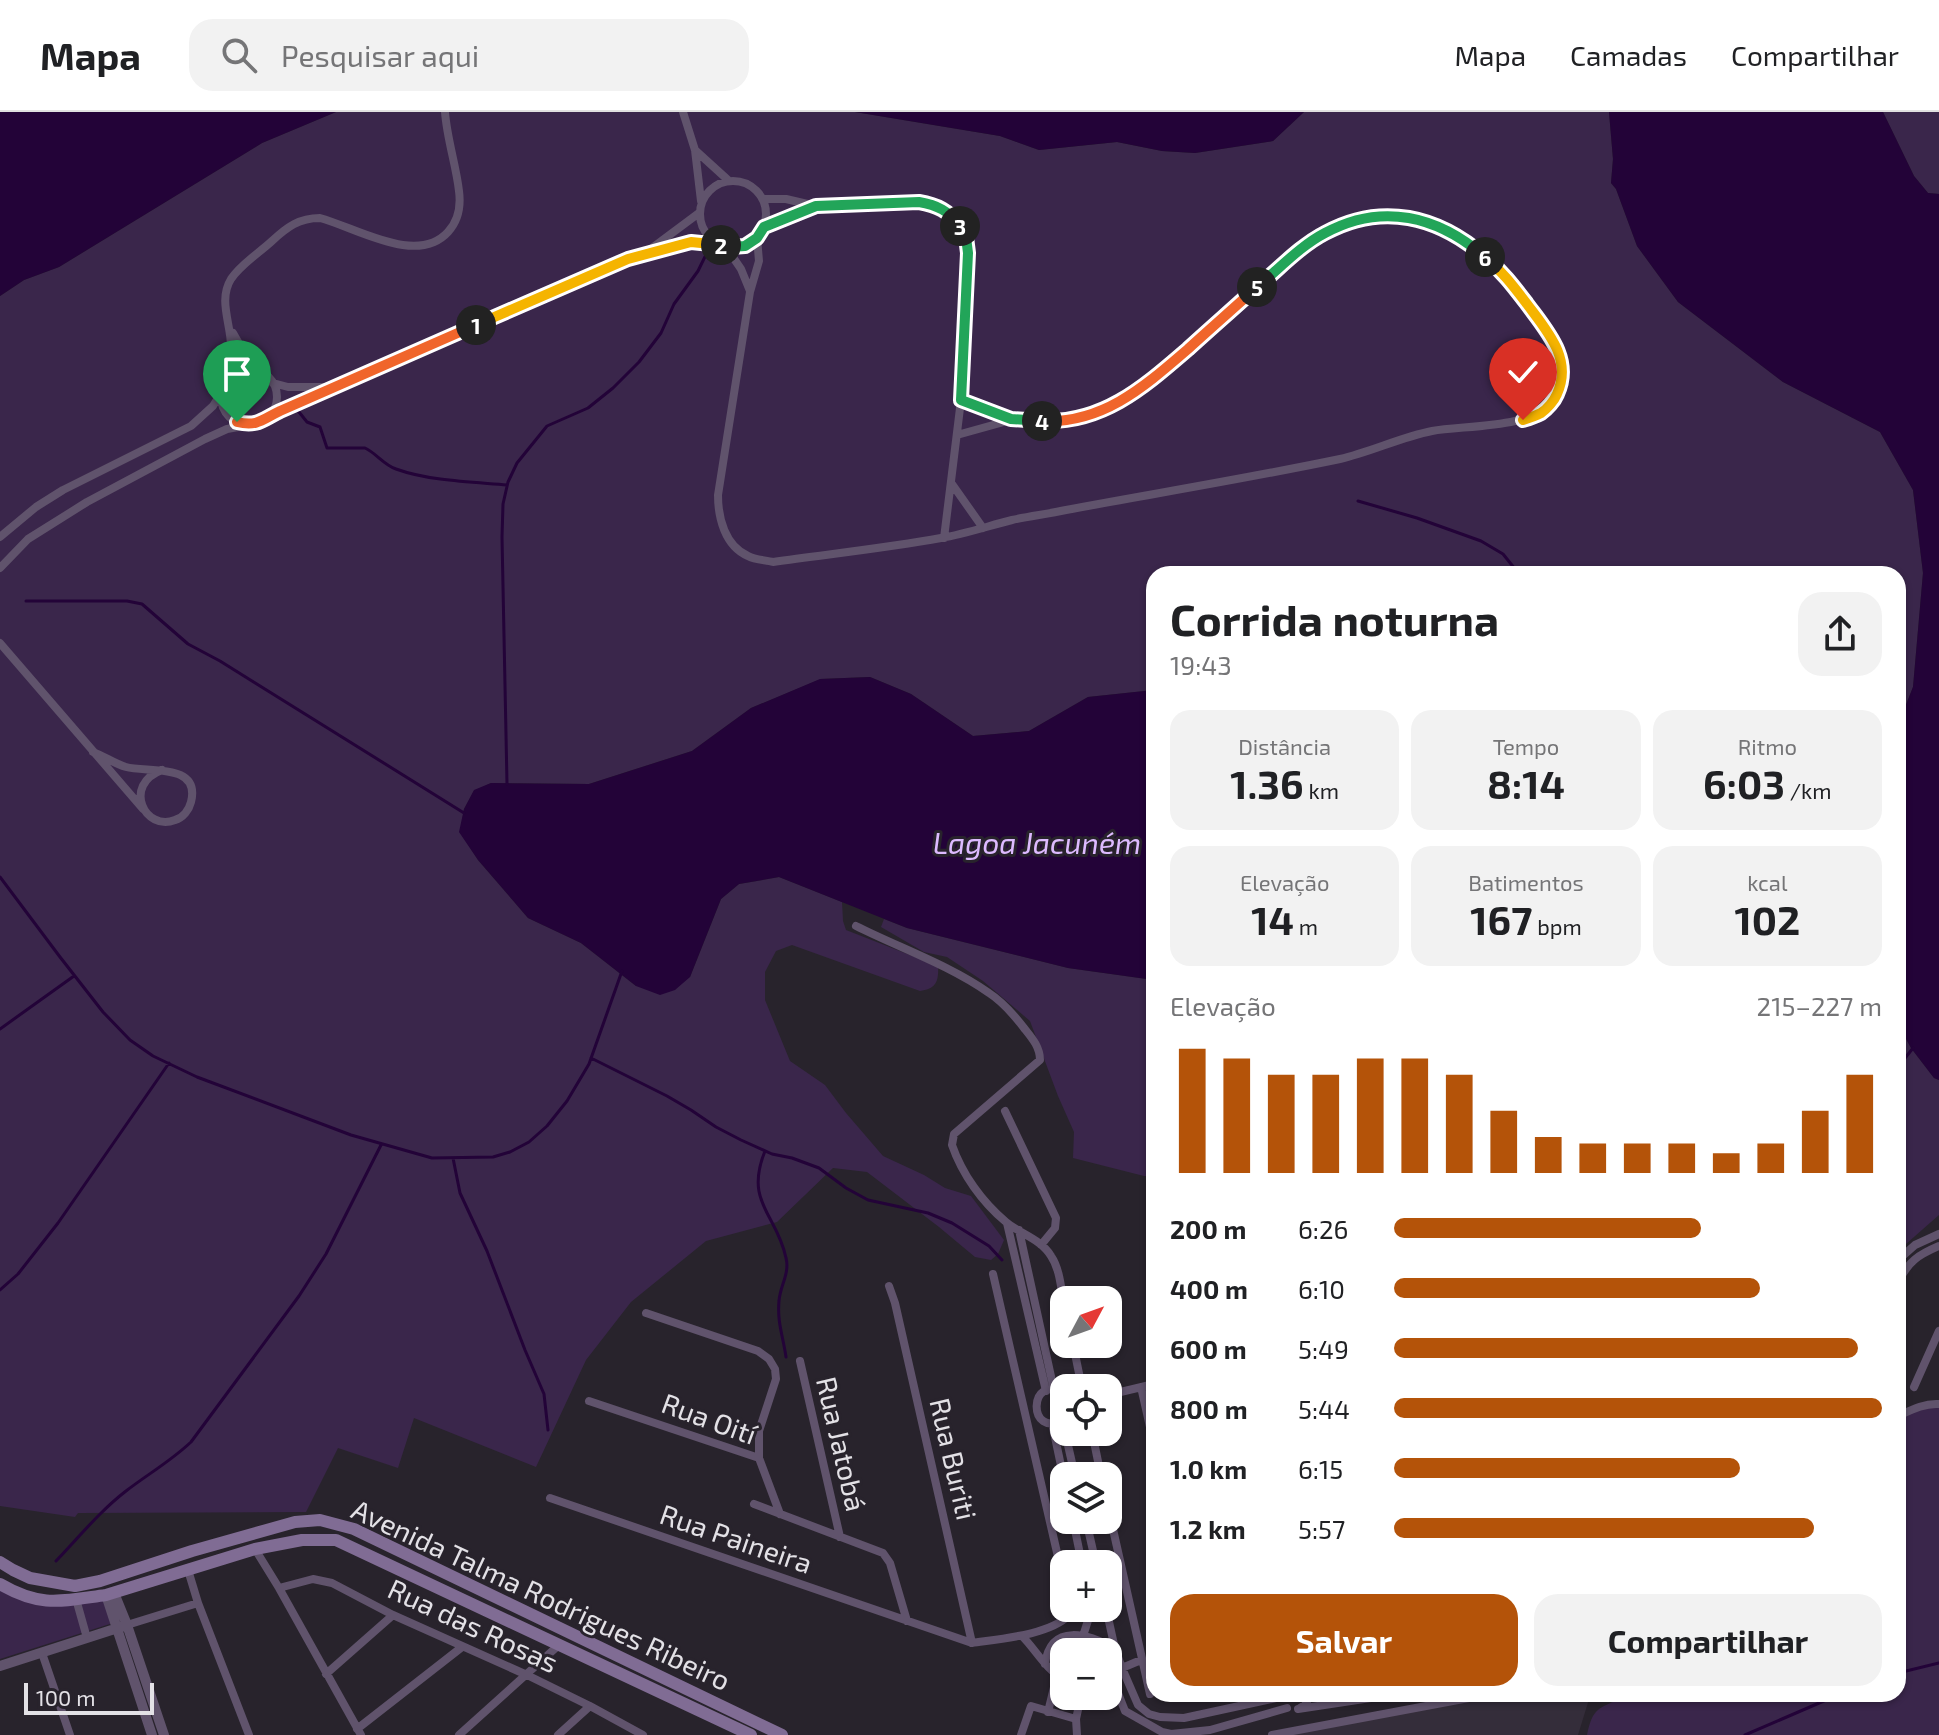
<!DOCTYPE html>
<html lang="pt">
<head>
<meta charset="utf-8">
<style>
  :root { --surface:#fff; --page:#f2f2f2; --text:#202124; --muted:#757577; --line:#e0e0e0; --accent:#b45309 }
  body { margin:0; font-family:"Exo 2",sans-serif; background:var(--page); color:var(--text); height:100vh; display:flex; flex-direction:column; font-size:30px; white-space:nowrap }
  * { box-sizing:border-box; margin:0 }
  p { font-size:26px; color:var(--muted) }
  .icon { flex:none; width:44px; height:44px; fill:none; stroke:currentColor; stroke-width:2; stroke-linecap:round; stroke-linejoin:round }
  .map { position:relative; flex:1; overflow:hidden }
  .drawer { position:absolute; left:1146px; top:454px; width:760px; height:1136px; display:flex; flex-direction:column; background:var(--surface); border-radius:24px; box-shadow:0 2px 6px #0004 }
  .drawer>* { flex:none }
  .needle { width:52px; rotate:49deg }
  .buttons { position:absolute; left:1050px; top:1174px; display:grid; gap:16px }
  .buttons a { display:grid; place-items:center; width:72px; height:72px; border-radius:16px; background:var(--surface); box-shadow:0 2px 6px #0004; font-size:40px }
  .scale { position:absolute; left:24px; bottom:20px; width:130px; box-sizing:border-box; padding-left:8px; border:4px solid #e3e1e6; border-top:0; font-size:22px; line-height:28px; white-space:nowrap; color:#e3e1e6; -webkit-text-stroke:6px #28232c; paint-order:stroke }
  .pin { position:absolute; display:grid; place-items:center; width:68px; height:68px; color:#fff; margin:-82px -34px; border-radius:50% 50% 50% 0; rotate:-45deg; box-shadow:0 0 8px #0007 }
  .pin .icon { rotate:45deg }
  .km { position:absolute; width:40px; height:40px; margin:-20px; border-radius:50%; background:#222; color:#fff; font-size:22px; line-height:40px; text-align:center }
  .round { display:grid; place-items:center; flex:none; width:84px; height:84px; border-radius:24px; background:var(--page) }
  .overview { display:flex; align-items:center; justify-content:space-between; height:136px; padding:0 24px }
  h1 { font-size:44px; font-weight:700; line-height:60px }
  .stats { display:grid; grid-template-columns:repeat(3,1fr); gap:12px; height:136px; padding:8px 24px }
  .stats div { display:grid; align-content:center; border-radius:20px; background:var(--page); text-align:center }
  .stats b { font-size:40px; font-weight:700 }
  .stats small { font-size:22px; font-weight:400 }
  .stats p { font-size:22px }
  .chart { height:224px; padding:16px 24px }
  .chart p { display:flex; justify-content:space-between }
  .chart svg { width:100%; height:144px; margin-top:8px; stroke:var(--accent); stroke-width:6 }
  .action { display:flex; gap:16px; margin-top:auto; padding:16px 24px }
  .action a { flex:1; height:92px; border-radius:24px; background:var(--accent); color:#fff; font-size:32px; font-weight:700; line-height:92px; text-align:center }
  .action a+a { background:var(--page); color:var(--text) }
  ul { padding:0 24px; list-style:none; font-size:26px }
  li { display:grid; grid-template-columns:128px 96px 1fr; align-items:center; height:60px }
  li i { height:20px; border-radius:10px; background:var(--accent) }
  header { display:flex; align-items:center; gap:48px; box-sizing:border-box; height:112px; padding:0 40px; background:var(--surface); border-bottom:2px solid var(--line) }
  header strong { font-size:38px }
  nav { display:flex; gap:44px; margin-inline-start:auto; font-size:28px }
  .search { width:560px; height:72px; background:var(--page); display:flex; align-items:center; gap:20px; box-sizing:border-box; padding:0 28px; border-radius:24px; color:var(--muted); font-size:30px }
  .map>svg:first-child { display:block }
  .built { fill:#342d3a }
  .green { fill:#3a264b }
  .water { fill:#230338 }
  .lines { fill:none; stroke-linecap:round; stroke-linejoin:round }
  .stream { stroke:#230338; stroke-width:3 }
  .minor { stroke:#60536c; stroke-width:8 }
  .tertiary { stroke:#60536c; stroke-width:10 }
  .secondary { stroke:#806c94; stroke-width:12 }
  .split-1-casing { stroke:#fff; stroke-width:16 }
  .split-2-casing { stroke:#fff; stroke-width:16 }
  .split-3-casing { stroke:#fff; stroke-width:16 }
  .split-4-casing { stroke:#fff; stroke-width:16 }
  .split-5-casing { stroke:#fff; stroke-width:16 }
  .split-6-casing { stroke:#fff; stroke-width:16 }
  .split-7-casing { stroke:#fff; stroke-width:16 }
  .split-1 { stroke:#f0652b; stroke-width:10 }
  .split-2 { stroke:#f5b400; stroke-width:10 }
  .split-3 { stroke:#22a559; stroke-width:10 }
  .split-4 { stroke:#22a559; stroke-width:10 }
  .split-5 { stroke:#f0652b; stroke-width:10 }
  .split-6 { stroke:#22a559; stroke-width:10 }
  .split-7 { stroke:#f5b400; stroke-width:10 }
  .labels { text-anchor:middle; stroke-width:6; stroke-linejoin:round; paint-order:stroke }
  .street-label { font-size:28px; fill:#e3e1e6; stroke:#28232c }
  .water-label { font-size:30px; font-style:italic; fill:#ddbaff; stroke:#28232c }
</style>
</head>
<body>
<header>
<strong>Mapa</strong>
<div class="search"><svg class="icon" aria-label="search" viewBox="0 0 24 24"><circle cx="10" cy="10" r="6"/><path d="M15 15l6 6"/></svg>Pesquisar aqui</div>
<nav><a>Mapa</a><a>Camadas</a><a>Compartilhar</a></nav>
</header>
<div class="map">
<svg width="1939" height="1623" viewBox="0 0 1939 1623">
  <rect width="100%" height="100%" fill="#28232c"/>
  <path class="built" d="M1501 1582H1597L1590 1584 1578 1623H1283Z"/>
  <path class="green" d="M336 0H855L1000 24 1039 38 1117 30 1162 39 1195 41 1273 29 1304 0H1609L1613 47 1611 71 1616 77 1637 134 1678 190 1783 270 1880 320 1913 378 1923 461 1913 575 1898 613V462H1154V578L1088 585 1029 619 973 624 911 582 870 565 821 567 751 596 692 639 589 672 491 671 474 679 464 697 460 720 478 748 528 806 581 831 636 874 690 865 721 787 739 772 779 765 842 790 843 809 846 818 938 854C939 869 936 877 920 879L792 833 776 839 765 860V888L790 949 825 973 846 1001 883 1044 924 1063 945 1076 971 1084 1004 1128 998 1142 991 1148 975 1145 939 1115 867 1060 833 1056 777 1110 706 1129 631 1190 586 1248 536 1355 414 1306 398 1356 338 1336 306 1400 78 1401 75 1405 0 1394V184L24 168 59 155 262 31Z
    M1883 0H1939V82L1928 81 1914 64Z
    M884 807 907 816 1068 856 1154 868V1064H1144L1073 1046 1074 1020 1058 984 1030 909 983 869 947 845 924 840 881 815Z
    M1898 912 1911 936 1934 966 1939 968V1103L1898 1139Z
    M1928 1291 1939 1296V1623H1587C1593 1595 1598 1597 1622 1586L1621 1582H1898V1308Z
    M0 1475 24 1486 105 1484 113 1511 0 1547Z"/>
  <path class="water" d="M0 0H336L262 31 59 155 24 168 0 184Z
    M855 0H1304L1273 29 1195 41 1162 39 1117 30 1039 38 1000 24Z
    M1609 0H1883L1914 64 1928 81 1939 82V968L1934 966 1911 936 1898 912V613L1913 575 1923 461 1913 378 1880 320 1783 270 1678 190 1637 134 1616 77 1611 71 1613 47Z
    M870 565 911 582 973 624 1029 619 1088 585 1154 578V868L1068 856 907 816 779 765 739 772 721 787 690 865 675 878 660 883 636 874 581 831 528 806 478 748 459 720 464 697 474 678 491 671 589 672 692 639 751 596 820 567Z"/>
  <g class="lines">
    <path class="stream" d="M295 295 307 310 320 315 327 336H365C376 341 384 353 396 357 429 369 472 370 507 373
      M1358 389 1417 406 1481 429 1503 442 1519 462
      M26 489H127L142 492 188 532 220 549 464 701
      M507 672 502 425 503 392 508 370 517 351 547 314 588 296 613 276 639 250 661 221 674 192 698 159 718 118
      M0 765 60 845 103 900 130 928 153 944 197 965 351 1023 432 1046 493 1045 510 1040 529 1030 547 1014 567 989 589 952 622 859
      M0 917 74 864
      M591 946 667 984 691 998 716 1015 741 1028 772 1042 792 1046 819 1056 846 1076 868 1088 928 1101 952 1111 989 1134 1002 1148
      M1898 955 1913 936
      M765 1039C744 1091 777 1102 786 1146 790 1161 780 1174 779 1189 777 1210 783 1224 786 1245
      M453 1046 460 1081 487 1139 525 1238 544 1282 548 1318
      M0 1178 18 1162 58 1111 169 951
      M56 1449C79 1425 100 1399 126 1379 148 1362 171 1349 191 1330L299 1184 326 1142 381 1033
      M1898 1561 1939 1551
      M1745 1623 1840 1582"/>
    <path class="minor" d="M683 0 695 38 701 89
      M695 38 728 68
      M700 102a33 33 0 1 1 66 0a33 33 0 1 1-66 0Z
      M764 87H786L816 94 919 90C950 95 963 109 968 141L961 288 944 426
      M764 115 815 94
      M757 126 759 149 750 180 718 383C718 406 725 434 748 444 755 448 766 448 773 450 829 442 886 436 941 426 965 422 988 414 1012 408 1030 404 1048 402 1066 398 1157 381 1249 366 1340 347 1371 340 1401 325 1432 319 1465 313 1532 317 1553 289 1560 280 1564 267 1563 255 1561 224 1500 154 1474 135 1454 120 1428 107 1403 104 1365 99 1332 116 1302 137L1152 268 1113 293 1088 304 1062 310 1011 307 961 288
      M726 135 741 157 750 179
      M648 139 699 101
      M233 221 249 249 260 258
      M221 285a28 28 0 1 1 56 0a28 28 0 1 1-56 0Z
      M224 270C229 258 232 247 231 234 231 212 218 188 231 167 241 152 259 141 272 129 287 115 299 106 320 106 357 116 417 154 448 120 458 109 461 94 459 79 456 53 447 27 445 0
      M273 271 288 275H332
      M270 304 628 147 691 130 718 132
      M957 323 1011 308
      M952 372 983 416
      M0 425 36 395 63 378 191 314 213 294 221 281
      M0 456 28 427 87 390 205 327 227 317 249 313
      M0 531 143 697
      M93 640C104 644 115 652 126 655 147 661 201 650 191 690 189 698 183 706 175 708 145 720 122 673 162 658
      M856 814C900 836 949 853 989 881 1003 890 1014 903 1024 916 1032 926 1040 935 1040 948L954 1022 952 1033C962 1062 982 1090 1006 1110 1020 1122 1041 1127 1051 1144 1060 1157 1061 1177 1064 1192
      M1005 999 1056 1106 1055 1116 1041 1133
      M1007 1111 1046 1279
      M1019 1118 1054 1278
      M1898 1148 1915 1133 1939 1122
      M993 1162 1064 1471
      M1898 1170C1909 1149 1918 1143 1939 1134
      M889 1174 895 1191 972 1531
      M646 1201 758 1239 769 1247 775 1257 776 1267 759 1319V1346
      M1073 1232 1082 1276
      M800 1249 840 1425
      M1141 1275 1154 1333
      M1914 1275 1939 1219
      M1064 1282C1028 1259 1027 1329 1064 1307
      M1108 1283 1154 1272
      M589 1289 759 1346 780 1402
      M1898 1304C1911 1298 1924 1291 1939 1292
      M1052 1311 1064 1368
      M1065 1320 1075 1364
      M1092 1320 1101 1364
      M550 1386 972 1531C999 1527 1050 1523 1069 1503L1070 1496
      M754 1392 883 1441 890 1451 907 1509
      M1108 1395 1150 1582
      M1073 1408 1082 1452
      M1086 1408 1096 1452
      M255 1437 279 1476 361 1623
      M188 1458 198 1491 249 1623
      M279 1476 313 1467 332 1471 393 1503 527 1563 590 1594 643 1623
      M76 1487 87 1526
      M1106 1496 1115 1537 1122 1556 1114 1571 1108 1574
      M127 1513 198 1491
      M1022 1524C1036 1538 1046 1558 1064 1567
      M1083 1524 1092 1496
      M42 1541 70 1623
      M1141 1548 1122 1556 1138 1593 1149 1602 1160 1605 1184 1606 1276 1586
      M1045 1552C1051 1510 1089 1522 1115 1537
      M326 1562 393 1503
      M1114 1571 1125 1599 1162 1620 1171 1622 1210 1618 1287 1596
      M1300 1596 1305 1593 1311 1582
      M1298 1597 1397 1582
      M1048 1600 1057 1563
      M1076 1607 1081 1584
      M357 1617 462 1535
      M459 1623 560 1532
      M558 1623 590 1594
      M1021 1623 1031 1594 1076 1607 1077 1623
      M1272 1623 1490 1582"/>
    <path class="tertiary" d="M114 1481 127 1513 164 1623
      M106 1483 152 1623
      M0 1554 124 1514"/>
    <path class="secondary" d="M0 1450 13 1458 30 1466 75 1474 100 1469 192 1439 295 1410 320 1408 354 1417 782 1623
      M0 1472C41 1496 62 1489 106 1483L255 1437 302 1428H336L751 1623"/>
  </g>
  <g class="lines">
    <g class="split-1-casing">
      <path id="split-1" d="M237 310C258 315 263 307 280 299L476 213"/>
    </g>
    <g class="split-2-casing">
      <path id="split-2" d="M476 213 628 147 691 130 721 133"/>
    </g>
    <g class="split-3-casing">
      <path id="split-3" d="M721 133 731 135 745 134 757 126 764 115 816 94 919 90C937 93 949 99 960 114"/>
    </g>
    <g class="split-4-casing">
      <path id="split-4" d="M960 114 966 125 968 141 961 288 1011 307 1042 309"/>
    </g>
    <g class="split-5-casing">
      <path id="split-5" d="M1042 309C1103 312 1145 274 1188 237 1211 216 1234 196 1257 175"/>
    </g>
    <g class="split-6-casing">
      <path id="split-6" d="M1257 175C1279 157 1300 134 1325 121 1382 90 1438 104 1485 145"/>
    </g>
    <g class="split-7-casing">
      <path id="split-7" d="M1485 145C1502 159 1514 175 1527 192 1547 219 1573 247 1557 282 1554 289 1547 297 1541 301 1535 304 1529 306 1523 308"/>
    </g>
    <use href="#split-1" class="split-1"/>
    <use href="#split-2" class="split-2"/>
    <use href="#split-3" class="split-3"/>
    <use href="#split-4" class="split-4"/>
    <use href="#split-5" class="split-5"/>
    <use href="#split-6" class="split-6"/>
    <use href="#split-7" class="split-7"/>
  </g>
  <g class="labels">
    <g class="street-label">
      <text transform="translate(709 1307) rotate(20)" y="10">Rua Oití</text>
      <text transform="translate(841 1332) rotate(77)" y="10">Rua Jatobá</text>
      <text transform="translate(953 1347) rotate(77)" y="10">Rua Buriti</text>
      <text transform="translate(736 1427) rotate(19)" y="10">Rua Paineira</text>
      <text transform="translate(541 1483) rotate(25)" y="10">Avenida Talma Rodrigues Ribeiro</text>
      <text transform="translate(473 1514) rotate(25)" y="10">Rua das Rosas</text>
    </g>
    <g class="water-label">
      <text x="1037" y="742">Lagoa Jacuném</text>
    </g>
  </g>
</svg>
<div class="buttons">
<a><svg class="needle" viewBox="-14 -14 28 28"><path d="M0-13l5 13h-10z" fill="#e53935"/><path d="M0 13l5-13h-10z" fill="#757577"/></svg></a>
<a><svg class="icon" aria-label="locate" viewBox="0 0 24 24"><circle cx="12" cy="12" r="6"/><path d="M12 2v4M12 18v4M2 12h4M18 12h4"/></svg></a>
<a><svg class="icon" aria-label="layers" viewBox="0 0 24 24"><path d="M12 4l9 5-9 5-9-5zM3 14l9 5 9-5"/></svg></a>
<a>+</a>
<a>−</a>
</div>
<div class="scale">100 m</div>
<div class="pin" style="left:237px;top:310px;background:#1e9e55"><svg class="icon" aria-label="arrive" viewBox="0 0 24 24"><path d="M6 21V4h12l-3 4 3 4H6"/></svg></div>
<div class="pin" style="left:1523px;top:308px;background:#d93025"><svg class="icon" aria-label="check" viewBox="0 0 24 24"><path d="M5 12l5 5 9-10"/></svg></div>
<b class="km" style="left:476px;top:213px">1</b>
<b class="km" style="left:721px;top:133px">2</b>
<b class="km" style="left:960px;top:114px">3</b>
<b class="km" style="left:1042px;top:309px">4</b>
<b class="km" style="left:1257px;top:175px">5</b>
<b class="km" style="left:1485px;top:145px">6</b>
<section class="drawer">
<div class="overview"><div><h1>Corrida noturna</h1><p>19:43</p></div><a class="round"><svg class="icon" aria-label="share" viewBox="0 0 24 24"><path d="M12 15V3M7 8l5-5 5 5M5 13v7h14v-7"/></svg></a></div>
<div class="stats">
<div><p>Distância</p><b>1.36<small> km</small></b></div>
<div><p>Tempo</p><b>8:14</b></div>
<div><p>Ritmo</p><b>6:03<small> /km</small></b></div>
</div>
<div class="stats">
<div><p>Elevação</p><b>14<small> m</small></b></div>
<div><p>Batimentos</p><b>167<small> bpm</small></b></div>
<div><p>kcal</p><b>102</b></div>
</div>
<div class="chart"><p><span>Elevação</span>215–227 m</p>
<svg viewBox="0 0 160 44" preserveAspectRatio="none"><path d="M5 44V6M15 44V9M25 44V14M35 44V14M45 44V9M55 44V9M65 44V14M75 44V25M85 44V33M95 44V35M105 44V35M115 44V35M125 44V38M135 44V35M145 44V25M155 44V14"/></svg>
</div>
<ul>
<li><b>200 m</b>6:26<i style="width:63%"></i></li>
<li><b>400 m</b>6:10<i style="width:75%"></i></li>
<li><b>600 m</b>5:49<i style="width:95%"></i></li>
<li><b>800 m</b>5:44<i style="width:100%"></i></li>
<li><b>1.0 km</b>6:15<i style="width:71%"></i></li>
<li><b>1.2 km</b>5:57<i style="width:86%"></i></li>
</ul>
<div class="action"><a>Salvar</a><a>Compartilhar</a></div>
</section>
</div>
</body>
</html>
